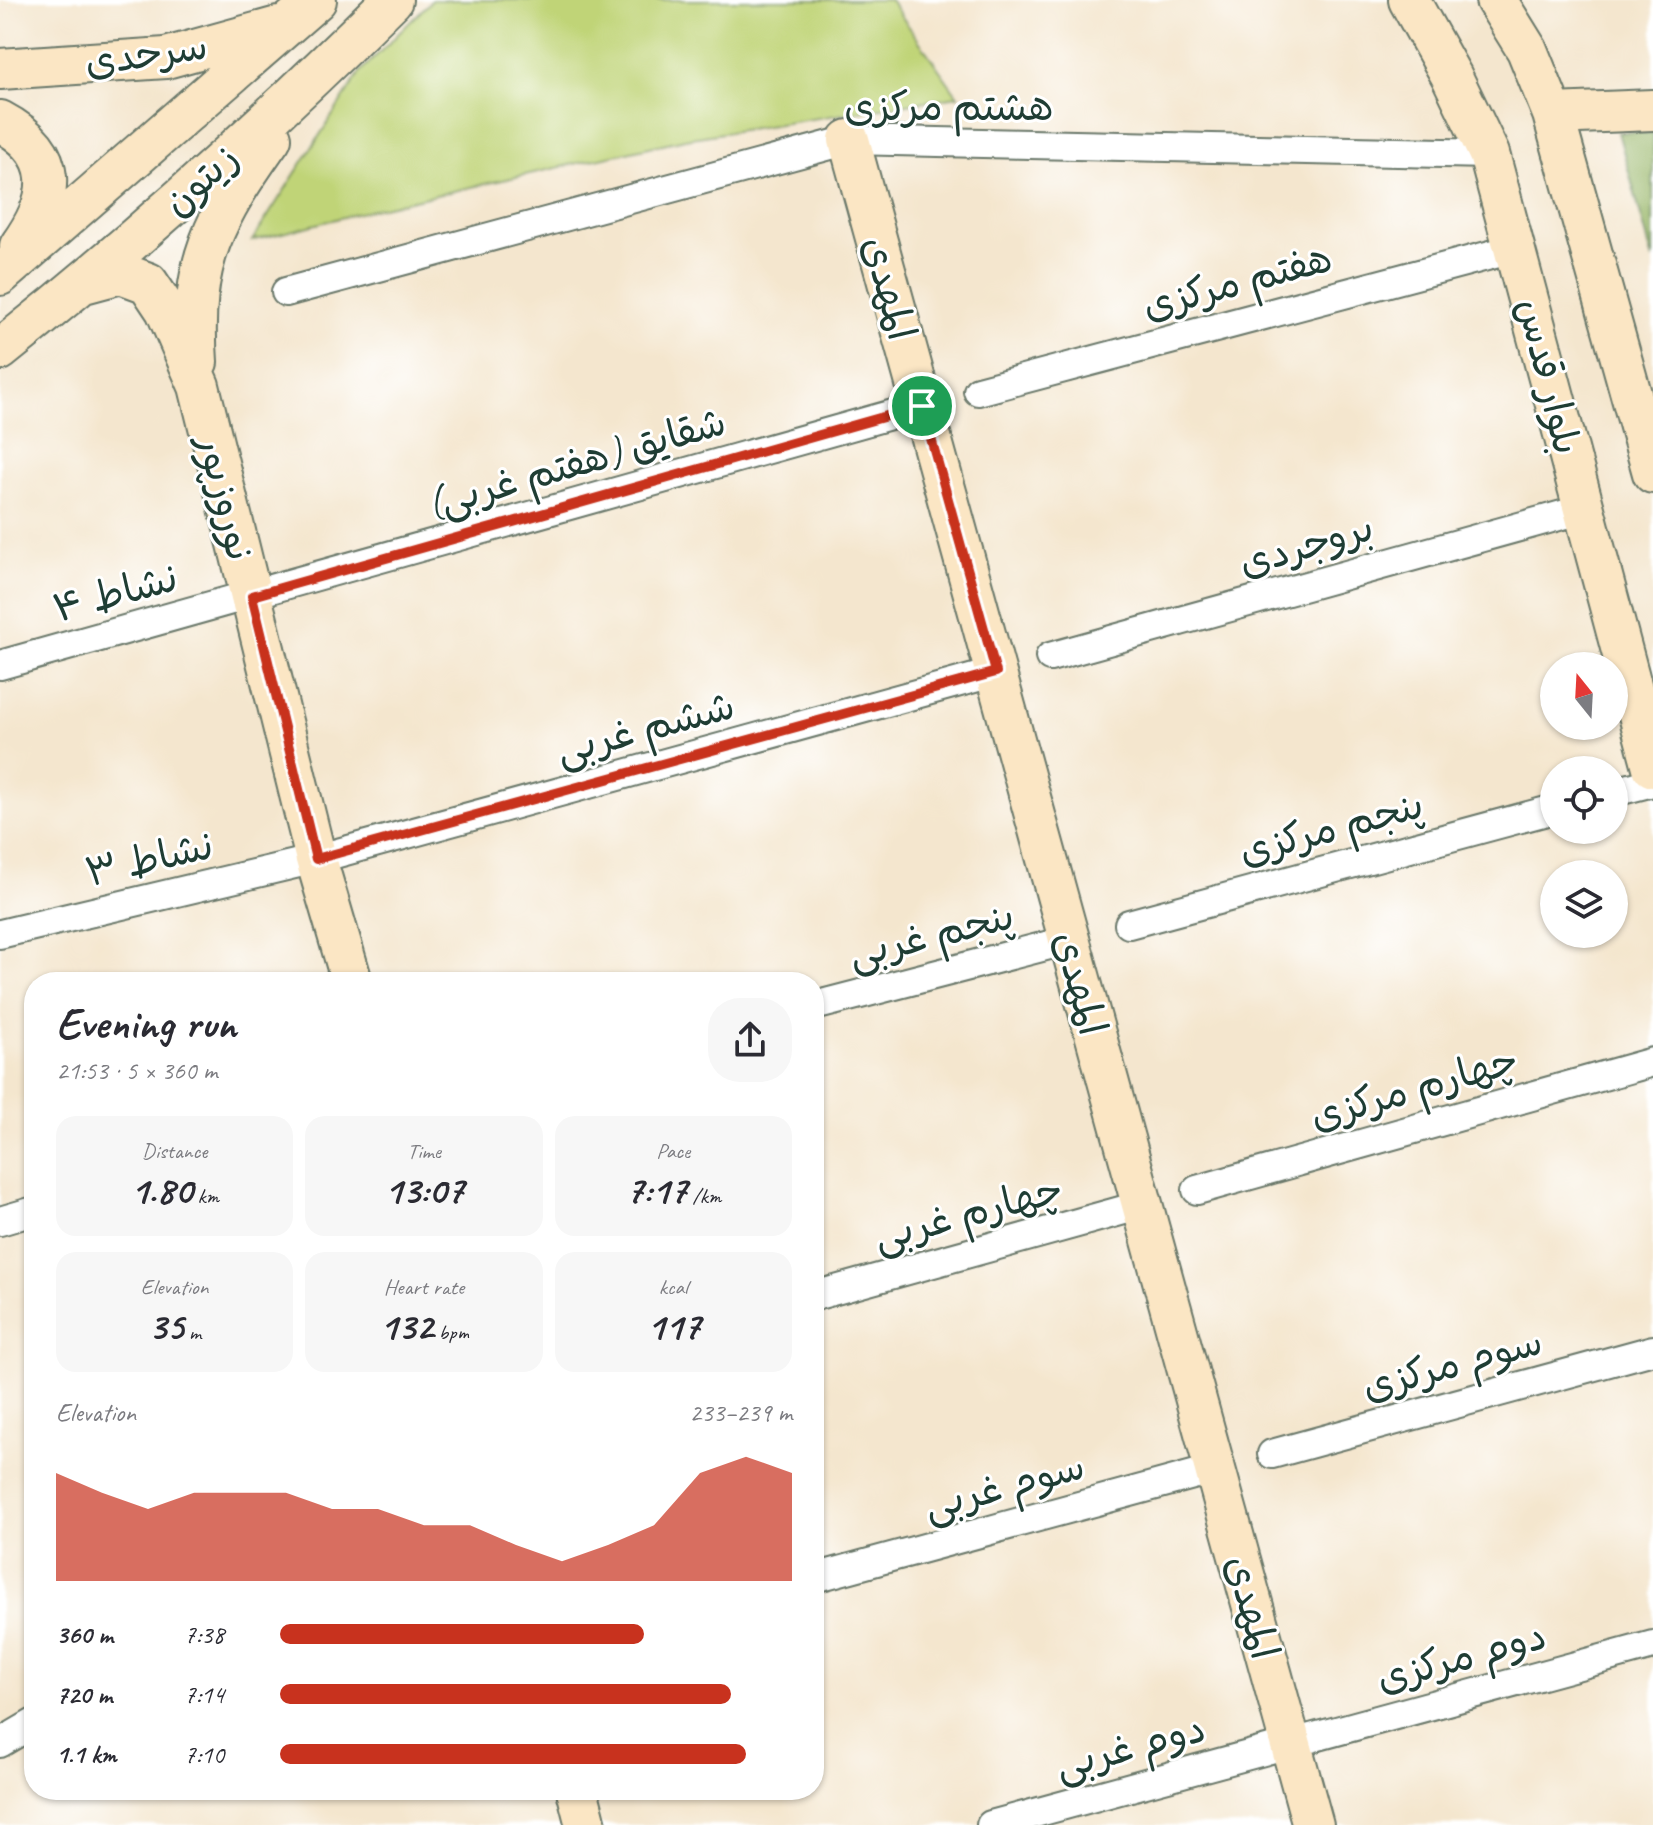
<!DOCTYPE html>
<html lang="en">
<head>
<meta charset="utf-8">
<style>
  :root { --surface:#fff; --page:#f7f7f7; --text:#2b2b33; --muted:#7c7c81; --accent:#c8321e }
  body { margin:0; font-family:Caveat,"Playpen Sans Arabic",sans-serif; background:var(--page); color:var(--text); height:100vh; display:flex; flex-direction:column; font-size:30px; white-space:nowrap }
  * { box-sizing:border-box; margin:0 }
  p { font-size:26px; color:var(--muted) }
  .icon { flex:none; width:44px; height:44px; fill:none; stroke:currentColor; stroke-width:2; stroke-linecap:round; stroke-linejoin:round }
  .map { position:relative; flex:1; overflow:hidden }
  .sheet { position:absolute; left:24px; top:972px; width:800px; height:828px; display:flex; flex-direction:column; background:var(--surface); border-radius:32px; box-shadow:0 2px 6px #0004 }
  .sheet>* { flex:none }
  .needle { width:52px; rotate:342deg }
  .fabs { position:absolute; left:1540px; top:652px; display:grid; gap:16px }
  .fabs a { display:grid; place-items:center; width:88px; height:88px; border-radius:50%; background:var(--surface); box-shadow:0 2px 6px #0004; font-size:40px }
  .pin { position:absolute; display:grid; place-items:center; width:68px; height:68px; color:#fff; margin:-34px; border:4px solid #fff; border-radius:50%; box-shadow:0 2px 8px #0007 }
  .round { display:grid; place-items:center; flex:none; width:84px; height:84px; border-radius:32px; background:var(--page) }
  .headline { display:flex; align-items:center; justify-content:space-between; height:136px; padding:0 32px }
  h1 { font-size:44px; font-weight:700; line-height:60px }
  .figures { display:grid; grid-template-columns:repeat(3,1fr); gap:12px; height:136px; padding:8px 32px }
  .figures div { display:grid; align-content:center; border-radius:20px; background:var(--page); text-align:center }
  .figures b { font-size:40px; font-weight:700 }
  .figures small { font-size:22px; font-weight:400 }
  .figures p { font-size:22px }
  .chart { height:224px; padding:16px 32px }
  .chart p { display:flex; justify-content:space-between }
  .chart svg { width:100%; height:144px; margin-top:8px; fill:var(--accent); opacity:.7 }
  ul { padding:0 32px; list-style:none; font-size:26px }
  li { display:grid; grid-template-columns:128px 96px 1fr; align-items:center; height:60px }
  li i { height:20px; border-radius:10px; background:var(--accent) }
  .map>svg:first-child { display:block }
  .green { fill:#c0d477; stroke:#708856; stroke-width:2 }
  .forest { fill:#98b668; stroke:#5c7a4e; stroke-width:2 }
  .lines { fill:none; stroke-linecap:round; stroke-linejoin:round }
  .street-casing { stroke:#6a786a; stroke-width:32 }
  .secondary-casing { stroke:#6a786a; stroke-width:44 }
  .street { stroke:#fff; stroke-width:28 }
  .secondary { stroke:#fbe6c4; stroke-width:40 }
  .route-casing { stroke:#fff; stroke-width:16 }
  .route { stroke:#c8321e; stroke-width:10 }
  .labels { text-anchor:middle; stroke-width:6; stroke-linejoin:round; paint-order:stroke }
  .street-label { font-size:40px; fill:#1f3d34; stroke:#fff }
</style>
</head>
<body>
<div class="map">
<svg width="1653" height="1825" viewBox="0 0 1653 1825">
  <rect width="100%" height="100%" fill="#fff"/>
  <filter id="ink" filterUnits="userSpaceOnUse"><feTurbulence type="fractalNoise" baseFrequency=".0125" numOctaves="2"/><feDisplacementMap in="SourceGraphic" scale="16" xChannelSelector="R" yChannelSelector="G"/><feConvolveMatrix kernelMatrix="1 2 1 2 8 2 1 2 1" color-interpolation-filters="sRGB"/></filter>
  <filter id="wash" filterUnits="userSpaceOnUse"><feTurbulence type="fractalNoise" baseFrequency=".006" numOctaves="4" result="noise"/><feDisplacementMap in="SourceGraphic" scale="32" xChannelSelector="R" yChannelSelector="G"/><feGaussianBlur stdDeviation="1.8" result="paint"/><feColorMatrix in="noise" values="0 0 0 0 0 0 0 0 0 0 0 0 0 0 0 0 0 1.4 0 .05"/><feComposite in="paint" operator="in"/></filter>
  <g filter="url(#wash)">
    <rect width="100%" height="100%" fill="#f4e6ce"/>
    <path class="green" d="M432 0H890L958 96 685 139 378 208 252 241 361 71Z"/>
    <path class="forest" d="M1618 132 1653 133V260Z"/>
  </g>
  <g filter="url(#ink)">
    <g class="lines">
      <g class="street-casing">
        <path id="street" d="M286 292 849 140 1489 154
          M978 391 1517 248
          M1050 657 1584 509
          M0 665 922 406
          M1614 792 1653 782
          M1129 924 1554 809
          M0 934 316 859 996 672
          M814 1006 1069 940
          M1197 1190 1653 1062
          M0 1221 34 1211
          M814 1296 1142 1205
          M1272 1454 1653 1350
          M814 1578 1215 1469
          M0 1743 34 1723
          M991 1825 1653 1645"/>
      </g>
      <g class="secondary-casing">
        <path id="secondary" d="M1409 0 1452 77 1489 154 1653 767
          M1496 0 1527 50 1553 114 1653 473
          M0 69 166 58 278 27
          M1553 114 1653 110
          M0 121C61 153 55 197 20 246
          M849 140 1313 1825
          M0 275 316 0
          M84 283 121 273 148 283 166 310 199 386 316 859 352 982
          M0 350C137 241 268 123 392 0
          M197 362C190 260 214 219 271 138
          M577 1790 586 1825"/>
      </g>
      <use href="#street" class="street"/>
      <use href="#secondary" class="secondary"/>
    </g>
  </g>
  <g class="lines" filter="url(#ink)">
    <g class="route-casing">
      <path id="route" d="M922 406 996 672 316 859 252 596Z"/>
    </g>
    <use href="#route" class="route"/>
  </g>
  <g class="labels">
    <g class="street-label">
      <text transform="translate(146 53) rotate(-8)" y="14">سرحدی</text>
      <text x="949" y="120">هشتم مرکزی</text>
      <text transform="translate(200 179) rotate(-42)" y="14">زیتون</text>
      <text transform="translate(1237 281) rotate(-15)" y="14">هفتم مرکزی</text>
      <text transform="translate(890 288) rotate(75)" y="14">المهدی</text>
      <text transform="translate(1550 376) rotate(76)" y="14">بلوار قدس</text>
      <text transform="translate(576 462) rotate(-16)" y="14">شقایق (هفتم غربی)</text>
      <text transform="translate(227 498) rotate(76)" y="14">نوروزپور</text>
      <text transform="translate(1306 544) rotate(-16)" y="14">بروجردی</text>
      <text transform="translate(115 592) rotate(-15)" y="14">نشاط ۴</text>
      <text transform="translate(645 727) rotate(-15)" y="14">ششم غربی</text>
      <text transform="translate(1331 827) rotate(-15)" y="14">پنجم مرکزی</text>
      <text transform="translate(149 858) rotate(-13)" y="14">نشاط ۳</text>
      <text transform="translate(931 934) rotate(-14)" y="14">پنجم غربی</text>
      <text transform="translate(1081 983) rotate(75)" y="14">المهدی</text>
      <text transform="translate(1414 1087) rotate(-16)" y="14">چهارم مرکزی</text>
      <text transform="translate(968 1212) rotate(-15)" y="14">چهارم غربی</text>
      <text transform="translate(1452 1363) rotate(-15)" y="14">سوم مرکزی</text>
      <text transform="translate(1004 1485) rotate(-15)" y="14">سوم غربی</text>
      <text transform="translate(1253 1607) rotate(75)" y="14">المهدی</text>
      <text transform="translate(1461 1656) rotate(-15)" y="14">دوم مرکزی</text>
      <text transform="translate(1130 1746) rotate(-15)" y="14">دوم غربی</text>
    </g>
  </g>
</svg>
<div class="fabs">
<a><svg class="needle" viewBox="-14 -14 28 28"><path d="M0-13l5 13h-10z" fill="#e53935"/><path d="M0 13l5-13h-10z" fill="#7c7c81"/></svg></a>
<a><svg class="icon" aria-label="locate" viewBox="0 0 24 24"><circle cx="12" cy="12" r="6"/><path d="M12 2v4M12 18v4M2 12h4M18 12h4"/></svg></a>
<a><svg class="icon" aria-label="layers" viewBox="0 0 24 24"><path d="M12 4l9 5-9 5-9-5zM3 14l9 5 9-5"/></svg></a>
</div>
<div class="pin" style="left:922px;top:406px;background:#1e9e55"><svg class="icon" aria-label="arrive" viewBox="0 0 24 24"><path d="M6 21V4h12l-3 4 3 4H6"/></svg></div>
<section class="sheet">
<div class="headline"><div><h1>Evening run</h1><p>21:53 · 5 × 360 m</p></div><a class="round"><svg class="icon" aria-label="share" viewBox="0 0 24 24"><path d="M12 15V3M7 8l5-5 5 5M5 13v7h14v-7"/></svg></a></div>
<div class="figures">
<div><p>Distance</p><b>1.80<small> km</small></b></div>
<div><p>Time</p><b>13:07</b></div>
<div><p>Pace</p><b>7:17<small> /km</small></b></div>
</div>
<div class="figures">
<div><p>Elevation</p><b>35<small> m</small></b></div>
<div><p>Heart rate</p><b>132<small> bpm</small></b></div>
<div><p>kcal</p><b>117</b></div>
</div>
<div class="chart"><p><span>Elevation</span>233–239 m</p>
<svg viewBox="0 0 160 44" preserveAspectRatio="none"><path d="M0 44V11L10 17L20 22L30 17L40 17L50 17L60 22L70 22L80 27L90 27L100 33L110 38L120 33L130 27L140 11L150 6L160 11V44z"/></svg>
</div>
<ul>
<li><b>360 m</b>7:38<i style="width:71%"></i></li>
<li><b>720 m</b>7:14<i style="width:88%"></i></li>
<li><b>1.1 km</b>7:10<i style="width:91%"></i></li>
</ul>
</section>
</div>
</body>
</html>
